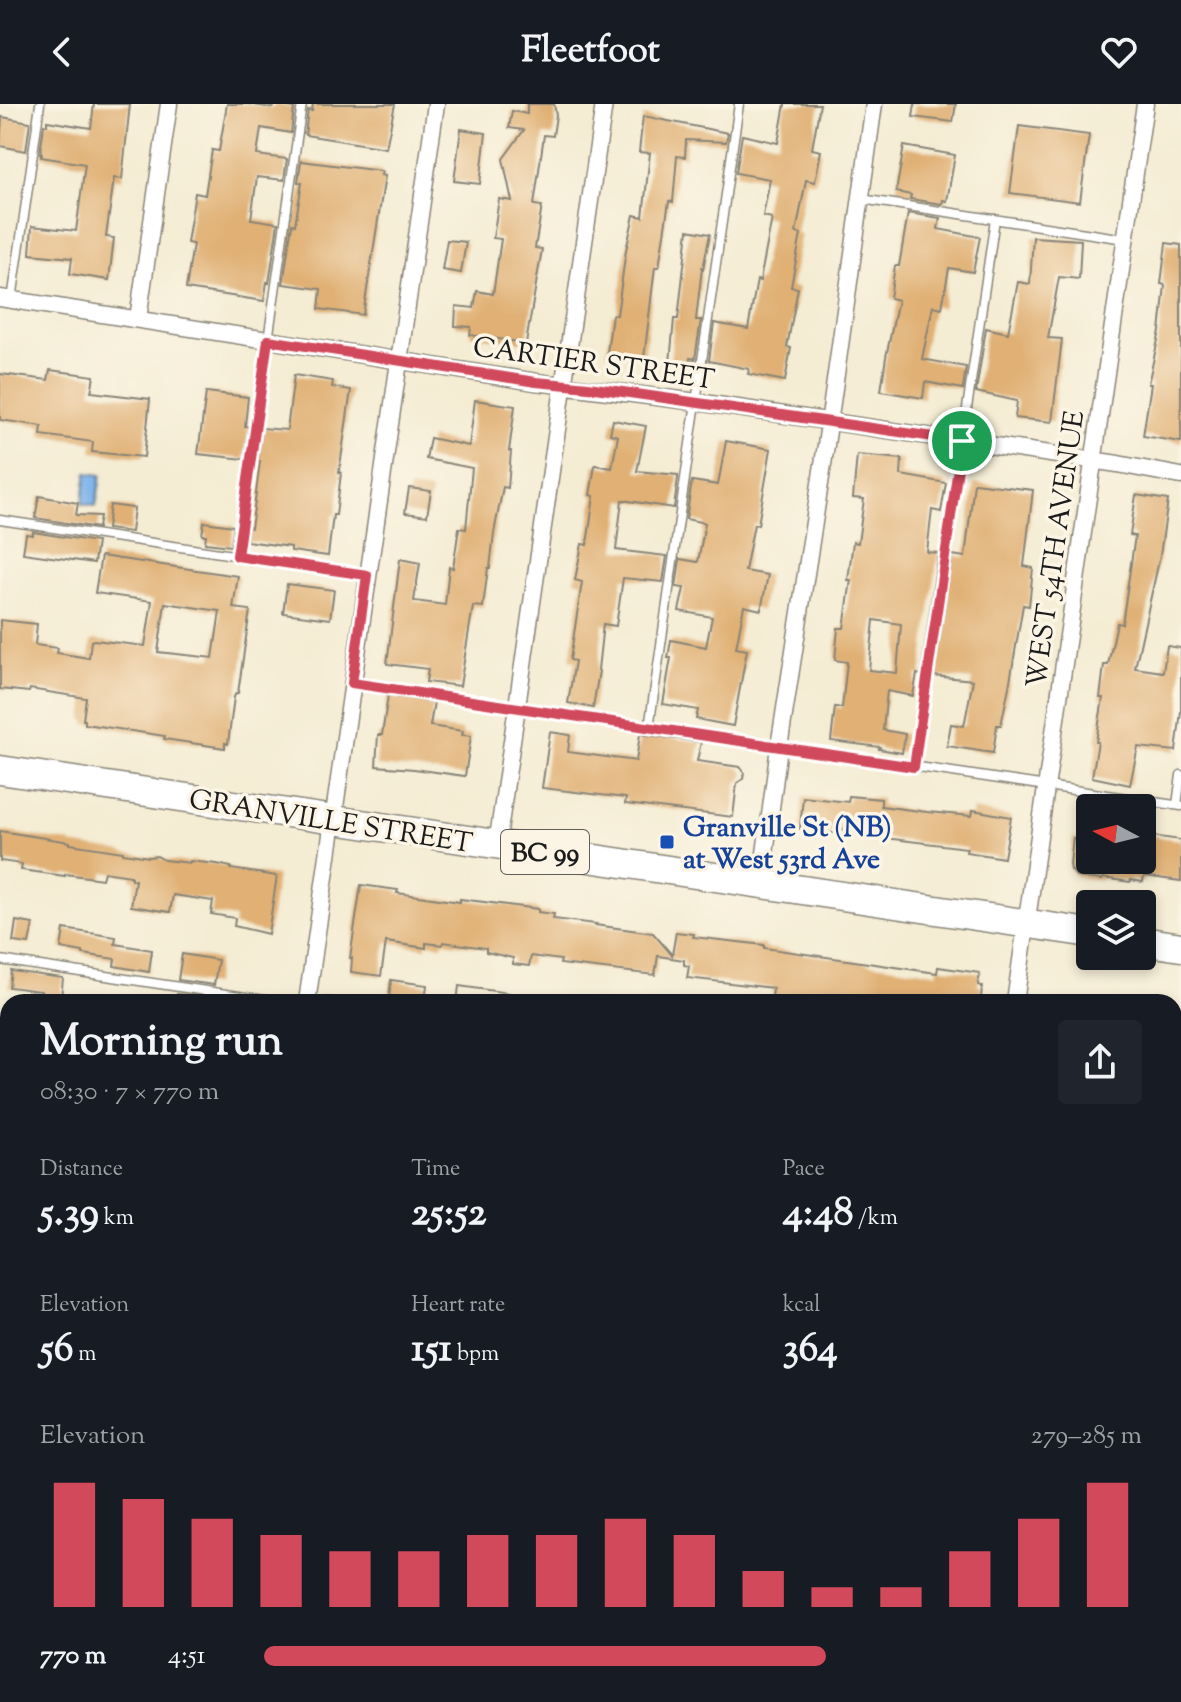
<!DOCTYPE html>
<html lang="en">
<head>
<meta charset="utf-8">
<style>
  :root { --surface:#171b24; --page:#20242c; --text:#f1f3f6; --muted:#9ea1a6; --accent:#d1495b }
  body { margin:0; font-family:"Sorts Mill Goudy",serif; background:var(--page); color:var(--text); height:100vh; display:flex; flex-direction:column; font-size:30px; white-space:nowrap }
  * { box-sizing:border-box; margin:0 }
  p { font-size:26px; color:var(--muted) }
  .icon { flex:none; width:44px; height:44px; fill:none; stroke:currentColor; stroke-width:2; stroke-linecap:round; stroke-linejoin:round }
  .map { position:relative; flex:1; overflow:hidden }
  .side { position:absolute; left:0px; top:890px; width:1182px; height:708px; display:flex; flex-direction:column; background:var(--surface); border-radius:24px 24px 0 0; box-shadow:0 4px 12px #0003 }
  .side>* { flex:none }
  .needle { width:52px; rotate:277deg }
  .fabs { position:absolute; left:1076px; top:690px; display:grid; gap:16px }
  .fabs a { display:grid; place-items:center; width:80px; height:80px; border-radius:8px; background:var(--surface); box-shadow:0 4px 12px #0003; font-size:40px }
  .pin { position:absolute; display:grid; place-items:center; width:68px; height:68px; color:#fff; margin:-34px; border:4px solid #fff; border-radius:50%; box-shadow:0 2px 8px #0007 }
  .round { display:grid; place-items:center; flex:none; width:84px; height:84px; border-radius:8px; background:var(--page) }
  .overview { display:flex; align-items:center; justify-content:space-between; height:136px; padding:0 40px }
  h1 { font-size:44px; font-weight:700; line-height:60px }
  .metrics { display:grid; grid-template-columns:repeat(3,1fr); gap:12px; height:136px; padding:8px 40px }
  .metrics div { display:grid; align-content:center }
  .metrics b { font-size:40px; font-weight:700 }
  .metrics small { font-size:22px; font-weight:400 }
  .metrics p { font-size:22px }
  .chart { height:224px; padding:16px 40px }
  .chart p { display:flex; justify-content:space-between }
  .chart svg { width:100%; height:144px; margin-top:8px; stroke:var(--accent); stroke-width:6 }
  ul { padding:0 40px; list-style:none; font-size:26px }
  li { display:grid; grid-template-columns:128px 96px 1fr; align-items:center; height:60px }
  li i { height:20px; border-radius:10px; background:var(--accent) }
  header { display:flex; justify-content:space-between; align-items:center; height:104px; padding:0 40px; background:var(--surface); font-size:36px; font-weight:700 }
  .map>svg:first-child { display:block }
  .water { fill:#7cb3eb; stroke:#4c6884; stroke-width:2 }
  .building { fill:#e0b074; fill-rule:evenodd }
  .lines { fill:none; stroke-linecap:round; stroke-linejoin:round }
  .service-casing { stroke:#888478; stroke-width:11 }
  .minor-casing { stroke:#888478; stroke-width:19 }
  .trunk-casing { stroke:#888478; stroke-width:31 }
  .service { stroke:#fff; stroke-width:8 }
  .minor { stroke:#fff; stroke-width:16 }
  .trunk { stroke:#fff; stroke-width:28 }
  .route-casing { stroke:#fff; stroke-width:16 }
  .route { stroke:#d1495b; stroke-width:10 }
  .transit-dot { fill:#1a4fb4; stroke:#fcf5e5; stroke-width:3 }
  .labels { text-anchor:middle; stroke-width:7; stroke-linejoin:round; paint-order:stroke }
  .shield { fill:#fcf5e5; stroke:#5f5d58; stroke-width:2 }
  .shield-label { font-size:26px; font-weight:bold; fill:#1c1c1c }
  .street-label { font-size:28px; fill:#1c1c1c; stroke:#fcf5e5 }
  .transit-label { font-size:28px; font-weight:bold; fill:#164399; stroke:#fcf5e5; text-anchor:start }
</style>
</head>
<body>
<header><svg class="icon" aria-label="back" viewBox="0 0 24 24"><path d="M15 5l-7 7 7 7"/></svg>Fleetfoot<svg class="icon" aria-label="heart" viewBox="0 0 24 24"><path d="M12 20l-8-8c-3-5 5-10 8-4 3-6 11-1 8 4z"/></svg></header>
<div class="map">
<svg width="1181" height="1598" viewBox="0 0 1181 1598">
  <rect width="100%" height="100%" fill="#fcf5e5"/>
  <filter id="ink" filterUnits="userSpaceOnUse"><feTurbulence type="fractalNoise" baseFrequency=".0125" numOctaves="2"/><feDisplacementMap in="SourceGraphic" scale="16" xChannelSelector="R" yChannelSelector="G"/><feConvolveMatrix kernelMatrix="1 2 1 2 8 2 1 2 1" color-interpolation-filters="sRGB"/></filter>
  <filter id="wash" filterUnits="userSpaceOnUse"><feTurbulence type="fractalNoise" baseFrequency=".006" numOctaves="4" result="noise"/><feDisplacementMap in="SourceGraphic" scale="32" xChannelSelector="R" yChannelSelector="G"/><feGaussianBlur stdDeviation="1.8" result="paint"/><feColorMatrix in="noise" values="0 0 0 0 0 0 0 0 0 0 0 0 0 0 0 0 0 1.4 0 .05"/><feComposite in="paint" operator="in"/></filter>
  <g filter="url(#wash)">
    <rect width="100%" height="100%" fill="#f4ecd3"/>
    <path class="water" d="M87 369 101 371 96 402 82 400Z"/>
    <g id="blocks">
      <path class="building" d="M94 0H130L122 75 114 74 106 133 114 134 109 176 70 170 72 154 30 150 32 122 76 127 85 60 41 53 42 50H40L44 21H47V17L91 24Z
        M227 0H248L273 4 274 0 294 4 291 29 261 24 257 51 287 55 284 76 257 73 251 115 278 119 269 179 267 178 264 197 186 185 193 140 187 139 195 89 205 91 212 46 219 47Z
        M313 0H395L386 44 305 31 308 6 312 7Z
        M527 0H554L556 11 553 32 544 31 534 101 542 102 535 144 542 145 526 239 470 231 471 223 455 222 456 202 474 204 477 187 493 190 501 135 493 134 499 95 512 97 503 55 524 26 509 24 512 7 527 10Z
        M785 0H820L812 45 821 47 815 78 806 76 796 129 801 130 791 183 798 184 787 243 791 244 785 277 748 270 749 265 709 257 714 219 748 225 757 176 760 177 772 114 763 112 770 75 736 69 742 31 778 39Z
        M915 0H956L953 18 913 13Z
        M643 12 728 29 726 38 686 36 685 53 677 52 673 98 669 97 659 163H655L644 254 607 249 612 211H617L626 146 634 111 643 113 650 49 639 48Z
        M2 13 30 18 26 47 0 42Z
        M1019 22 1089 31 1080 98 1010 89Z
        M461 25 486 29 480 80 454 77Z
        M904 42 955 51 947 97 943 96 942 100 910 95 911 91 896 88Z
        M301 57 382 67 381 71 385 72 363 211 319 205 321 185 283 180 292 120 295 121 302 79 298 78Z
        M908 109 940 114 938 125 980 133 973 168 949 164 942 204 933 202 922 255 966 263 963 285 925 278 923 294 881 287 886 253 898 196 890 194 895 162H899Z
        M688 126 710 130 703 165 702 164 696 216H701L695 255 690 254 689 260 670 259 674 215H678Z
        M1033 133 1081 136 1079 175 1059 173 1048 234 1062 235 1052 318 1015 314 1017 297 976 288 986 224 1008 229 1018 178 1030 180Z
        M447 136 466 138 461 169 442 166Z
        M1166 139 1181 141V338L1143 332 1151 280H1148L1160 227 1165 181 1161 180Z
        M50 266 94 272 91 288 150 295 144 353 92 348 93 338 41 331 42 322 0 316V270L48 276Z
        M294 271 333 277 332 283 351 286 339 369H341L336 411H333L328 452 291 447V443L246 437 248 423 251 424 255 397 260 357H258L262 324 287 326Z
        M206 288 248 293 245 322 249 323 244 355 198 350Z
        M475 296 515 302 509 347H511L508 384 503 383 494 429 490 464H488L483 503 473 502 460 582 426 578 428 565 387 560 400 455 420 459 414 497 445 501 449 463 453 464 459 424 466 425 472 364 426 355 430 334 469 342Z
        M613 316 646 322 637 367 678 371V374L674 404 622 396 616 446 667 452 663 478 623 474 616 522 603 520 598 566 599 567 593 604 568 599 575 557 570 556 582 478 575 476 582 440 587 441 594 392 590 391 595 361 612 364 618 332 610 330Z
        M726 337 771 345 758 421 754 420 745 467 768 471 761 506 744 502 736 544 747 546 733 622 696 615 698 606 663 600 671 554H668L671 536 706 543 712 513 679 507 684 484 676 483 680 455 698 458 705 419 686 415 692 377 718 381Z
        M857 351 902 355 901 371 946 379 941 408 932 406 927 448 938 449 921 571 917 570 913 592 887 587 883 626 905 630 902 649 879 645 880 643 831 637 835 603 842 604 847 558 835 556 838 524H844L851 476H848L853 438 858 439 864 395 853 394ZM874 516 901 520 897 569 869 566Z
        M974 379 1033 386 1024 462 1033 464 1029 502 1023 501 1009 583 1001 621H997L993 649 947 642 951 620 964 622 973 576 934 572 952 451 965 453Z
        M409 384 431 387 427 412 405 409Z
        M1136 391 1168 396 1160 452 1135 564 1163 568 1167 542 1181 544V607L1176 647 1138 643 1130 681 1092 673 1098 638H1096L1103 594H1100L1104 561H1108L1117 519 1122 520 1135 432 1130 431Z
        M39 392 78 399 76 411 100 412 98 424 35 414Z
        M110 401 134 404 131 428 107 425Z
        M204 418 234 422 231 442 205 439 206 431H202Z
        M33 428 97 438 94 459 23 449 26 430 33 431Z
        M101 452 238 472 233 504 250 506 238 589H236L234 593 228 640 225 639V644L164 635 165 632 85 620V616H83L86 594 30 585 29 588 0 585V516L37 520 35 541 58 544 57 549 89 554 91 537 94 536 145 542 152 497 95 489ZM165 499 220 507 213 554 158 548Z
        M287 480 334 486 330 515 283 509Z
        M388 591 434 598 430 622 463 627 462 631 471 632 465 672 414 665 376 662 378 631H382Z
        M550 628 570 631 568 648 636 657 640 630 701 638 697 657 740 663 744 668 743 675 737 679 733 713 625 700 626 694 542 684Z
        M849 692 881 695V702L927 708 972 712 973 706 1011 713 1004 754 966 748 967 744 884 734 885 730 842 725 841 730 800 725 803 693 848 698Z
        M0 727 70 738V740L123 748V749L149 753 157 752 164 756 190 759V757L217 760 231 763V765L277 772 268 830 234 822 235 814 211 810 213 797 173 791 170 808 131 802 135 776H131V772L104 768 102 775 65 770V772L21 766 22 760 0 757Z
        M1152 732 1181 736V777L1144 772 1143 778 1131 776 1130 778 1103 774 1102 776 1077 773 1071 766 1070 760 1073 734 1090 737V756H1142V741L1151 742Z
        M361 781 398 786 397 789 460 798V795L538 805V808L554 810 553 815 596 820 595 821 653 829 672 851 676 828 694 830 693 833 764 841V844L937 869 938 863 980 869 978 881 982 882 981 895H976V898H801L772 894 773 884 687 874 689 862 684 861V856L658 852 655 871 560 860 561 856 531 852 529 862 513 860V854L486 848V844L443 838 442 841 426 839V844L386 838 381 872 351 868 352 854H350Z
        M16 817 33 820 29 840 13 838Z
        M64 825 116 833 115 840 152 846 149 868 114 862 115 855 83 850V848L61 844Z
        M182 850 218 856 214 881 178 876Z
        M11 867 63 874 61 895 40 892 41 887 9 883Z
        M391 876 427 881 425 898 389 894Z
        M459 882 509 889 508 898H457Z
        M177 890 212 895 211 898H175Z"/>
    </g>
  </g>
  <g filter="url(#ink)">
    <use href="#blocks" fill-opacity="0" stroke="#888478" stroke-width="2"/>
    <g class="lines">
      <g class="service-casing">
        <path id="service" d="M861 95 1125 135
          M12 196 40 0
          M0 416 367 471
          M237 452 302 0
          M353 579 1181 702
          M649 624 739 0
          M914 663 995 115
          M1177 701 1181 671
          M0 856 279 898
          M317 898H330
          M1174 1021 1181 1022
          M0 1207 8 1208
          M1174 1256 1181 1204
          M345 1590 400 1598"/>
      </g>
      <g class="minor-casing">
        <path id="minor" d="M0 194 536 278 697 298 1118 360 1181 372
          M138 215 169 0
          M497 741 604 0
          M761 780 779 643 826 341 874 0
          M307 898 436 0
          M1015 898 1145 0
          M0 1025 8 1027
          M1174 1201 1181 1202
          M0 1389 8 1391
          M1174 1557 1181 1558
          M206 1598 207 1590
          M914 1598 915 1590"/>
      </g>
      <g class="trunk-casing">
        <path id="trunk" d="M0 666 1090 829
          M1142 837 1181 843"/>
      </g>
      <use href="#service" class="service"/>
      <use href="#minor" class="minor"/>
      <use href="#trunk" class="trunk"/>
    </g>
  </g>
  <g class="lines" filter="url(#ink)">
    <g class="route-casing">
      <path id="route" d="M268 236 536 278 588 283 962 337 914 663 352 579 367 471 237 452Z"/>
    </g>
    <use href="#route" class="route"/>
  </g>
  <rect class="transit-dot" x="659" y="730" width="16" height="16" rx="4"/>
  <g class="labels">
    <rect class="shield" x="501" y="726" width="88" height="44" rx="6"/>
    <g class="shield-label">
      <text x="545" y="757">BC 99</text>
    </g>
    <g class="street-label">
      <text transform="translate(594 258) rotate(8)" y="10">CARTIER STREET</text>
      <text transform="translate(1054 445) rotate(-82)" y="10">WEST 54TH AVENUE</text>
      <text transform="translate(331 716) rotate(9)" y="10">GRANVILLE STREET</text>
    </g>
    <g class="transit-label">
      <text x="683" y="732">Granville St (NB)<tspan x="683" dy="32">at West 53rd Ave</tspan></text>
    </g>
  </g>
</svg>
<div class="fabs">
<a><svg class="needle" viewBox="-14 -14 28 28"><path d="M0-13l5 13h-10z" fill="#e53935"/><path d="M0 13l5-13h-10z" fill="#9ea1a6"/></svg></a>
<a><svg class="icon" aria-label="layers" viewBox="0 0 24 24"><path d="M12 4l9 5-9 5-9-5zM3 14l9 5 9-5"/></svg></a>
</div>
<div class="pin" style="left:962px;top:337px;background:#1e9e55"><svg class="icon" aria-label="arrive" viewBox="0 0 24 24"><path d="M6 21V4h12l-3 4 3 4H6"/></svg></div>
<section class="side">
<div class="overview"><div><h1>Morning run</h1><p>08:30 · 7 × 770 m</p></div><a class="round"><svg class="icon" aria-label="share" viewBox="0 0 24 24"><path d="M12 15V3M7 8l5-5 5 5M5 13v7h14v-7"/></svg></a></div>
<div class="metrics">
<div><p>Distance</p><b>5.39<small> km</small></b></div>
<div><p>Time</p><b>25:52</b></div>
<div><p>Pace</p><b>4:48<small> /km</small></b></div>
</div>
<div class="metrics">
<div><p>Elevation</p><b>56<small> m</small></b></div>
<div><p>Heart rate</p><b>151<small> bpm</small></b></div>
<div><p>kcal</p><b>364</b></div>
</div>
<div class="chart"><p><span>Elevation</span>279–285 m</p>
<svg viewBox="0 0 160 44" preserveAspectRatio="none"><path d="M5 44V6M15 44V11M25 44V17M35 44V22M45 44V27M55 44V27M65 44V22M75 44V22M85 44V17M95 44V22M105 44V33M115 44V38M125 44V38M135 44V27M145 44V17M155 44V6"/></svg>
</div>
<ul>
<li><b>770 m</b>4:51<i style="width:64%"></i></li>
</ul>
</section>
</div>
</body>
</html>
